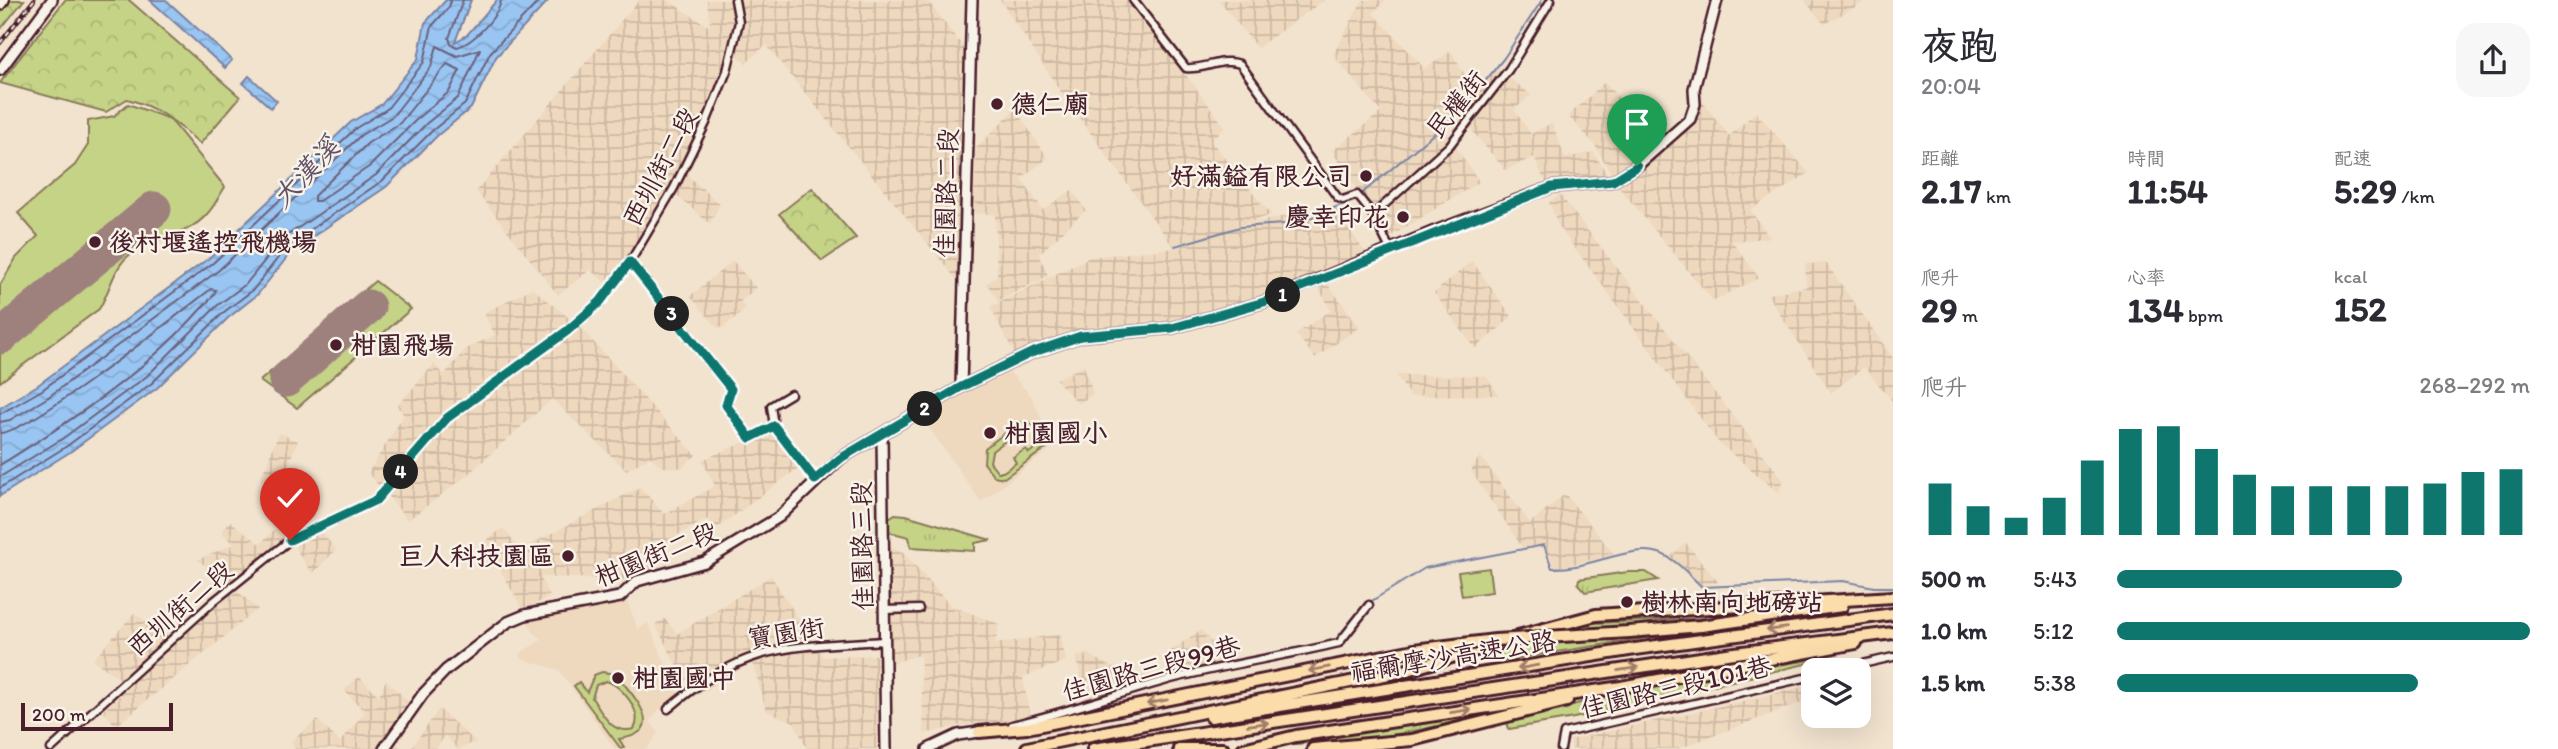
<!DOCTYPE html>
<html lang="zh-TW">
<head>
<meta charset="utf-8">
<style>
  :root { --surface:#fff; --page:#f7f7f7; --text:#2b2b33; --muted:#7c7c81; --accent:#0f766e }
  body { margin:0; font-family:Itim,"LXGW WenKai TC",sans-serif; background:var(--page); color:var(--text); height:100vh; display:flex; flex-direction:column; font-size:26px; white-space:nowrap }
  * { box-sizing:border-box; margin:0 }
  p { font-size:23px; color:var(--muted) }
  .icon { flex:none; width:38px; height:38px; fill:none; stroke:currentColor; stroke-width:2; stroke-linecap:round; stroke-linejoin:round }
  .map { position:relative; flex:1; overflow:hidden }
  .panel { display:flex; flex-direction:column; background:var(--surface); width:665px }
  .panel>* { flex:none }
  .fabs { position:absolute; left:1801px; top:658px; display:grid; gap:14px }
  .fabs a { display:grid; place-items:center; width:70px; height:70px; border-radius:14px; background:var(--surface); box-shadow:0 7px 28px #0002; font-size:35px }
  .scale { position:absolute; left:21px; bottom:18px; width:152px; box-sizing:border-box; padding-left:7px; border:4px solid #4a1f2b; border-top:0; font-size:19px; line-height:24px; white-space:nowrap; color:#4a1f2b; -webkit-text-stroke:5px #f7f3e8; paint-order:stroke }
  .pin { position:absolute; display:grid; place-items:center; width:60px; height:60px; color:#fff; margin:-72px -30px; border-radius:50% 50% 50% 0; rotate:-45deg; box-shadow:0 0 7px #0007 }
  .pin .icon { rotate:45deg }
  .km { position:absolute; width:35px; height:35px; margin:-18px; border-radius:50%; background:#222; color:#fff; font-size:19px; line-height:35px; text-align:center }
  .round { display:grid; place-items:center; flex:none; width:74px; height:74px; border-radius:21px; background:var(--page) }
  .head { display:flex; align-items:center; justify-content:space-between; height:119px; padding:0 28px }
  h1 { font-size:38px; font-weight:700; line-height:52px }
  .figures { display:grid; grid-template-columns:repeat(3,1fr); gap:10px; height:119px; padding:7px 28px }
  .figures div { display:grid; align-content:center }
  .figures b { font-size:35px; font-weight:700 }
  .figures small { font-size:19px; font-weight:400 }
  .figures p { font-size:19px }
  .chart { height:196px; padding:14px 28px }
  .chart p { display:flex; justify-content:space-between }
  .chart svg { width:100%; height:126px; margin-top:7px; stroke:var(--accent); stroke-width:6 }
  ul { padding:0 28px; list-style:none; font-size:23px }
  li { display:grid; grid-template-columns:112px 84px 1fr; align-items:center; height:52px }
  li i { height:18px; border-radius:9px; background:var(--accent) }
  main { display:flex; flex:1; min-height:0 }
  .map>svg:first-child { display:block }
  .built { fill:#eed8be }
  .industrial { fill:url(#industrial-grid) }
  .grass { fill:url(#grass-tufts); stroke:#887958; stroke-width:2 }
  .forest { fill:url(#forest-crowns); stroke:#887958; stroke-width:2 }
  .pitch { fill:#c5d386; stroke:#887958; stroke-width:2; fill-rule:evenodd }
  .water { fill:url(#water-waves); stroke:#7983a3; stroke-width:2 }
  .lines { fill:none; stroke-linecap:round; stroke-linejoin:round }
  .shore { stroke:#6a617b; stroke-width:2 }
  .stream { stroke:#7983a3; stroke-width:2 }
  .runway { stroke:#9e817d; stroke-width:35 }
  .street-casing { stroke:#4a1f2b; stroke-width:11 }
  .secondary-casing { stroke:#4a1f2b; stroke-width:14 }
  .highway-casing { stroke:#4a1f2b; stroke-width:16 }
  .street { stroke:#f7f3e8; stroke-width:6 }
  .secondary { stroke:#f7f3e8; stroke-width:9 }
  .highway { stroke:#faddab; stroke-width:10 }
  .rail-casing { stroke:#4a1f2b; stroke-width:4.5 }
  .rail { stroke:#f7f3e8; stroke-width:2; stroke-dasharray:5; stroke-linecap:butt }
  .highway-bridge-casing { stroke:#4a1f2b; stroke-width:16; stroke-linecap:butt }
  .highway-bridge { stroke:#faddab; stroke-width:10 }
  .oneway { stroke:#a27e6b }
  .route-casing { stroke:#fff; stroke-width:14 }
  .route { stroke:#0f766e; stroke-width:9 }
  .poi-dot { fill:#4a1f2b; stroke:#f7f3e8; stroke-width:2.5 }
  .labels { text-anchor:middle; stroke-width:5; stroke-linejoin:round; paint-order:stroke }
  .poi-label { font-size:26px; font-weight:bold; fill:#4a1f2b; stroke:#f7f3e8; text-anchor:start }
  .street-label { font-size:26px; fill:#4a1f2b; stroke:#f7f3e8 }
  .water-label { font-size:28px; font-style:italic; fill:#625167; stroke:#f7f3e8 }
</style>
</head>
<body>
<main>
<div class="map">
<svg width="1893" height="749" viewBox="0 0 1893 749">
  <defs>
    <pattern id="industrial-grid" width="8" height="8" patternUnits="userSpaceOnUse" patternTransform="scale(1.75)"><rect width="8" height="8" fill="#eed8be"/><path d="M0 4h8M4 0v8" fill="none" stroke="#ceb9a3"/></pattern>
    <pattern id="grass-tufts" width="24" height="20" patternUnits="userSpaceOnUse" patternTransform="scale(1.75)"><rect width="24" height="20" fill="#c5d386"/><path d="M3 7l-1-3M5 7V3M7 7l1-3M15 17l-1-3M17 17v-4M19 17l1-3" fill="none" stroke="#abb574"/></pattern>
    <pattern id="forest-crowns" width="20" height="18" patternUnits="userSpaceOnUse" patternTransform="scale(1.75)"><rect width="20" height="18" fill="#c5d386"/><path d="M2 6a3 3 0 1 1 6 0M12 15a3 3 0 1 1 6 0" fill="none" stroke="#abb574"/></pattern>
    <pattern id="water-waves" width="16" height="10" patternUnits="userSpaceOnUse" patternTransform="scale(1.75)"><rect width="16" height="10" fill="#99c5f3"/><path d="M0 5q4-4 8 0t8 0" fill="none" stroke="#85a9d0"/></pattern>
  </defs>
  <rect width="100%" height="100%" fill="#f2e3cf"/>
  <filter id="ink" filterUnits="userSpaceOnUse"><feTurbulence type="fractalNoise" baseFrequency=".0143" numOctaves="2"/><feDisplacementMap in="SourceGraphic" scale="14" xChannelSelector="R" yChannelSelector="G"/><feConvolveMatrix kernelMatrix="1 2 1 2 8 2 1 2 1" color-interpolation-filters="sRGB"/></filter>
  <g filter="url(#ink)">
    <path class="built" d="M1006 368 1031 396 1054 446 981 502 923 419Z
      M626 599 638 629 648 623 679 696 669 717 660 708 650 721 658 733 647 749H615L559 670 522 659 519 654 543 639 533 632 527 620Z"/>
    <path class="industrial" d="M639 0H667L710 27 707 0H927L963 47 961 285 766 45 746 63 732 51 688 176 720 204 710 224 675 194 613 289 590 270 558 295 476 191Z
      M1000 0H1130L1225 127 1211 141 1271 215 1235 227 1334 206 1368 257 1262 300 1178 323 1080 333 1015 355 990 307 1090 257 1175 248 1223 232 1172 245 1067 101Z
      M1219 0H1324L1257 48Z
      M1363 0H1386L1373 13 1425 69 1451 51 1467 79 1462 108 1440 123 1479 182 1388 238 1375 208 1358 191 1332 151 1381 112 1333 55 1362 1 1371 11Z
      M1804 0H1868L1824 24Z
      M1497 68 1531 95 1514 110 1531 134 1552 123 1565 158 1593 152 1611 180 1546 184 1534 157 1505 170 1469 127 1477 115 1467 106Z
      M1605 82 1663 151 1697 117 1702 101 1729 136 1756 112 1809 173 1750 210 1770 238 1732 241 1759 278 1713 301 1618 186 1595 145 1568 116Z
      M1015 109 1048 158 1021 179 1043 210 1072 190 1086 210 1039 254 1048 276 998 301 987 284 997 275 995 214 974 213 976 148Z
      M1560 195 1784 481 1778 492 1719 443 1559 227 1549 202Z
      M733 261 756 288 740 302 746 309 723 328 717 327 690 296Z
      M1472 261 1512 317 1475 349 1434 293Z
      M1826 263 1893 358V402L1864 367 1831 393 1767 294 1806 287 1805 264Z
      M1326 282 1360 327 1315 358 1296 334 1331 310 1317 285Z
      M532 288 579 326 696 455 682 468 662 467 651 457 626 470 552 399 464 478 408 520 368 473 404 415 397 406 434 364 444 375 466 349 495 335 484 313Z
      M1084 366 1093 394 1078 404 1056 379Z
      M1396 375 1486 376 1499 395 1410 396Z
      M773 430 801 466 716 529 708 519 642 554 652 570 628 580 540 577 550 597 523 610 484 542 503 528 520 550 640 487 664 514 715 486 702 460Z
      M279 433 298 441 279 487 260 480Z
      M1480 456 1530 523 1565 494 1615 555 1555 568 1546 547 1524 550 1471 471Z
      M276 499 304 529 322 532 336 550 312 574 289 538 233 583 197 560 234 544 221 532 230 521 260 544 276 528 263 514Z
      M1686 543 1718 582 1702 585 1670 557Z
      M890 547 902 551 950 605 999 624 995 644 1060 634 1066 661 1023 677 1030 718 958 726 924 734 920 655 892 663Z
      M771 576 823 657 879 655 877 749H807L794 722 766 711 753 662 693 697 655 624 665 619 677 634Z
      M235 589 258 609 116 726 103 711 130 686 93 660 134 613 166 636Z
      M1201 630 1231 665 1189 672 1160 658Z
      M1088 654 1126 675H1164L1086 700 1076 657Z
      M359 677 379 696 386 680 413 706 393 742 403 749H295L291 741 317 720 340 742 365 712 344 690Z
      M1813 685V698L1678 749H1572L1570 740Z
      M439 709 476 742 457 749 445 735 436 749H410Z"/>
    <path class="grass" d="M895 514 906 515 991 540 975 543V551L911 547 909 537 889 532V518Z
      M1628 572H1646L1658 580 1585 592 1578 584 1579 579Z
      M1731 617 1693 623 1539 633 1573 624Z
      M1679 633 1498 661 1497 648Z
      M1835 657 1574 718 1509 729 1507 722 1603 697 1739 670Z
      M1477 714C1413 737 1347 741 1279 745Z"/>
    <path class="forest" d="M11 0H24L0 30V13Z
      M65 0H129L240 97 200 144C177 123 158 107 127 99L106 112 0 83Z
      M812 188 856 238 822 261 779 214Z"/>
    <path class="pitch" d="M128 104 170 119 225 187C219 196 214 207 207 214 187 238 149 237 127 257 113 270 109 293 99 309L0 382V285L16 258 38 236 18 213 75 165 88 145V121L114 116Z
      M375 281 411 309 297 408 260 381Z
      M1020 422H1028L1037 427 1042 445 1046 443 1049 446 1004 478 994 476 984 463 985 448ZM1023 428 1035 433C1038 441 1037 448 1029 453L1026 449 1013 457 1016 463 1003 472H998L990 462 992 451Z
      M1489 568 1492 592 1462 596 1458 572Z
      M602 672 616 674C633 696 670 732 619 739L624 747 621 749 574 686 579 682 587 692 594 675ZM606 681C622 685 644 713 634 729 611 735 603 714 592 698L596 685Z"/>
    <path class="water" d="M150 0H166L232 60 225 68Z
      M446 0H471L455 42 467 35 497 0H549L496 57 471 108 438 135 386 187 293 250 257 295 228 318 157 388 70 452 0 496V408L38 385 209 258 351 122 382 104 418 59 425 23Z
      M249 76 277 101 271 108 243 83Z"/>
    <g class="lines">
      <path class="shore" d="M463 0 449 38 451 44 457 47C472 44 499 16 501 0
        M447 64 460 70 449 92 420 116 370 166 319 201H314V196L368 143 400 123Z
        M0 414 42 390 213 263 356 128 387 109 424 62 432 26 449 7 451 0
        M0 422 10 420 47 398 219 270 361 135 393 116 431 67 437 46 457 56 480 49 458 98 427 123 376 175 282 239 246 284 218 305 147 376 62 439 0 477
        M0 433C31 432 177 315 211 289L216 290C214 297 205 304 200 310 144 373 71 421 0 465
        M0 488 67 446 152 383 224 312 253 290 288 245 382 181 433 130 465 104 490 53 540 0"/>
      <path class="stream" d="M1360 195 1461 111 1504 58 1542 0
        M1175 246 1240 227 1299 223 1355 199
        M576 601 621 590
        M1370 602 1425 568 1544 545 1552 568C1588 570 1629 544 1659 553 1675 558 1690 576 1702 587L1843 581 1874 587H1893
        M509 617C524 606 542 605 560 604
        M467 648 498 624
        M1247 659 1306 647
        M423 688 433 677"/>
      <path class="runway" d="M0 337 154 209
        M286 380 368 307"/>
      <g class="street-casing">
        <path id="street" d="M1133 0 1186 68C1204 70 1223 57 1240 64L1338 198 1343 200 1357 195 1373 215 1390 249
          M1373 215 1449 146 1509 69 1551 0
          M630 262 731 389 726 405 750 438 774 426 815 480
          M774 426 771 406 791 394
          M884 610 919 609
          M1836 670 1893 657
          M668 709C745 643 788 647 884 641
          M1012 725C1066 712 1118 694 1171 679 1226 665 1284 656 1339 643L1369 605
          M51 749 214 601 290 540 376 500 447 418 567 331 600 302 630 262 674 188 706 123 727 71 739 22 735 0
          M1561 749 1564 733 1813 676"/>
      </g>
      <g class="secondary-casing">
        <path id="secondary" d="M0 5 4 0
          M0 70 52 0
          M961 387 972 0
          M882 436 886 749
          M384 749 423 694 446 670 508 622 525 615 620 597 637 581 705 562 779 517 841 458 961 387 1031 353 1081 336 1172 328 1264 302 1435 231 1552 187 1613 181 1637 166 1690 119 1695 104 1694 89 1717 0
          M928 749 958 735 979 732"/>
      </g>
      <g class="highway-casing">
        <path id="highway" d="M1629 632 1701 626 1842 606
          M1518 636 1596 615 1893 597
          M1211 717 1635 649 1893 614
          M979 732 1027 728 1224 688
          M1027 748 1404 671 1503 642
          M1093 749 1727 654 1893 633
          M1179 749H1223
          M1243 749 1296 736 1621 687 1856 643
          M1313 749 1412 740 1567 701"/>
      </g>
      <use href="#street" class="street"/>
      <use href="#secondary" class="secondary"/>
      <use href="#highway" class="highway"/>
      <g class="rail-casing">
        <path id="rail" d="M0 43 34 0"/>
      </g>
      <use href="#rail" class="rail"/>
      <g class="highway-bridge-casing">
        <path id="highway-bridge" d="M1224 688 1414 650 1495 640 1629 632"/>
      </g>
      <use href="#highway-bridge" class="highway-bridge"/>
    </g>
    <defs><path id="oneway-shaft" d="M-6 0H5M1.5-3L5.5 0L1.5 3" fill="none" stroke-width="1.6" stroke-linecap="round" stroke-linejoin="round" transform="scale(1.75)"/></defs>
    <g class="oneway">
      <use href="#oneway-shaft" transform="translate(1777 629) rotate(173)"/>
      <use href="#oneway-shaft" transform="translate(1528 667) rotate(170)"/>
      <use href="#oneway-shaft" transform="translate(1319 669) rotate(169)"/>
      <use href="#oneway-shaft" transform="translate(1628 669) rotate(-9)"/>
      <use href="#oneway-shaft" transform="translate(1157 702) rotate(169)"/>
      <use href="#oneway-shaft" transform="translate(1461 711) rotate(-9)"/>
      <use href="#oneway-shaft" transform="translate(1258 724) rotate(-8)"/>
    </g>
  </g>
  <g class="lines" filter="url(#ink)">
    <g class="route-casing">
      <path id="route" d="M290 540 376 500 447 418 567 331 600 302 630 262 731 389 726 405 750 438 774 426 815 480 841 458 961 387 1031 353 1081 336 1172 328 1264 302 1552 187 1613 181 1637 166"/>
    </g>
    <use href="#route" class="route"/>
  </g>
  <g class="poi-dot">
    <circle cx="997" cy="104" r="7"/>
    <circle cx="1366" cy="176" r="7"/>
    <circle cx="1403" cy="217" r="7"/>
    <circle cx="95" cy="242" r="7"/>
    <circle cx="336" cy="345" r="7"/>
    <circle cx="990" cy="433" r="7"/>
    <circle cx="568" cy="556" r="7"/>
    <circle cx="1627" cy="602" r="7"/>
    <circle cx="618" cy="678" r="7"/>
  </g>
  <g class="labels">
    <g class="poi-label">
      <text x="1011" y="113">德仁廟</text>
      <text x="1352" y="185" text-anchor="end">好滿鎰有限公司</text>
      <text x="1389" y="226" text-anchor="end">慶幸印花</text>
      <text x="109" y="251">後村堰遙控飛機場</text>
      <text x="350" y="354">柑園飛場</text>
      <text x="1004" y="442">柑園國小</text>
      <text x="554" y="565" text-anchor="end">巨人科技園區</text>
      <text x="1641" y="611">樹林南向地磅站</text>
      <text x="632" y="687">柑園國中</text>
    </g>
    <g class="street-label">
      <text transform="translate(1456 104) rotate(-51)" y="9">民權街</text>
      <text transform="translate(660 167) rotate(-62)" y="9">西圳街二段</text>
      <text transform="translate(946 193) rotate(-88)" y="9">佳園路二段</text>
      <text transform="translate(862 546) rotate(-91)" y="9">佳園路三段</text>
      <text transform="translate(656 554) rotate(-22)" y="9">柑園街二段</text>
      <text transform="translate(180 608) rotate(-41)" y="9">西圳街二段</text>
      <text transform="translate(786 633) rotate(-9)" y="9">寶園街</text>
      <text transform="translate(1453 656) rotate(-9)" y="9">福爾摩沙高速公路</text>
      <text transform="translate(1151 668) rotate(-15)" y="9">佳園路三段99巷</text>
      <text transform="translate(1676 687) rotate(-13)" y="9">佳園路三段101巷</text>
    </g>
    <g class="water-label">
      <text transform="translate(305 172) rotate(-47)" y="10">大漢溪</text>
    </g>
  </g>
</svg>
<div class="fabs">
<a><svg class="icon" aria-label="layers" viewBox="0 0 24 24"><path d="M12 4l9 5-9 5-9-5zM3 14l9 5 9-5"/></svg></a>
</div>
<div class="scale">200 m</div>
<div class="pin" style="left:1637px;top:166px;background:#1e9e55"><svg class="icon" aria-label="arrive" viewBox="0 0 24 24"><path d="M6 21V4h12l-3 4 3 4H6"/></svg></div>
<div class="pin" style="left:290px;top:540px;background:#d93025"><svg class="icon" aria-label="check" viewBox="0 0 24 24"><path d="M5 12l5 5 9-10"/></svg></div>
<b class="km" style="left:1283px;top:295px">1</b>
<b class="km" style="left:925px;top:409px">2</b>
<b class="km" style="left:672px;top:314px">3</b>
<b class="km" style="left:401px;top:472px">4</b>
</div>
<section class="panel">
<div class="head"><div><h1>夜跑</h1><p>20:04</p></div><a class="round"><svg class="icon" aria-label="share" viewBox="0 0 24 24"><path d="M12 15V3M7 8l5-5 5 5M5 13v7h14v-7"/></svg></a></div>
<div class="figures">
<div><p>距離</p><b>2.17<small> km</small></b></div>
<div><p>時間</p><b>11:54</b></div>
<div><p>配速</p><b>5:29<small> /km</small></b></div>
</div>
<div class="figures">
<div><p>爬升</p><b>29<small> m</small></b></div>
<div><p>心率</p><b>134<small> bpm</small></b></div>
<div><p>kcal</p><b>152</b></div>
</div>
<div class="chart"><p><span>爬升</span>268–292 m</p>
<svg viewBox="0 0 160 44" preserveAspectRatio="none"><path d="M5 44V26M15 44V34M25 44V38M35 44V31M45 44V18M55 44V7M65 44V6M75 44V14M85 44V23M95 44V27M105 44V27M115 44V27M125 44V27M135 44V26M145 44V22M155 44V21"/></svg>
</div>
<ul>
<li><b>500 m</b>5:43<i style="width:69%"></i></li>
<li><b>1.0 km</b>5:12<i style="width:100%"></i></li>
<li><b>1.5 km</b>5:38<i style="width:73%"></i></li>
</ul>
</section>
</main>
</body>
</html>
